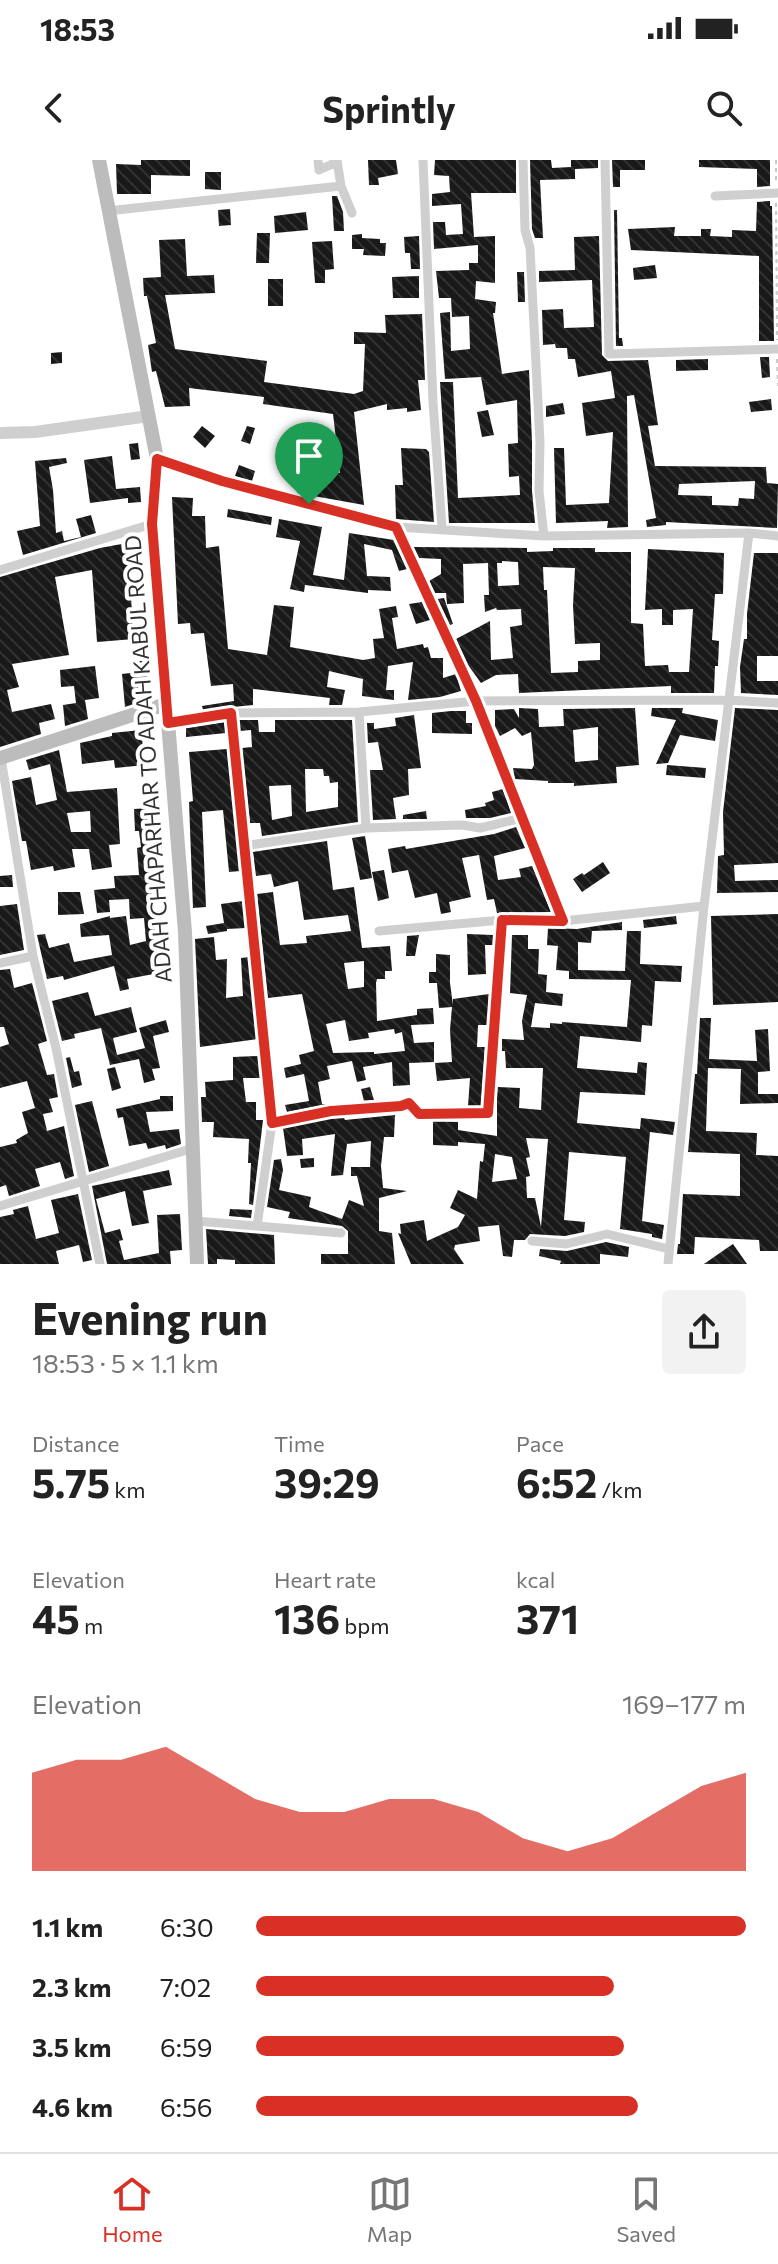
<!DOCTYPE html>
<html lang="en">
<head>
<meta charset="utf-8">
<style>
  :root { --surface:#fff; --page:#f2f2f2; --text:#222; --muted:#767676; --line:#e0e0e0; --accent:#d93025 }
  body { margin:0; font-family:Commissioner,sans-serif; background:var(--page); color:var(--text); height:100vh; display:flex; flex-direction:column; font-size:30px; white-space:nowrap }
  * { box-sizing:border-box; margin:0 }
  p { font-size:26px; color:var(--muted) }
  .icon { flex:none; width:44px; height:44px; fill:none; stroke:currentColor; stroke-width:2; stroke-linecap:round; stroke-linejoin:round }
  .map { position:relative; height:1104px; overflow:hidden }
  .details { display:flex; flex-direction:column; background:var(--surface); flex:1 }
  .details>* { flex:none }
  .pin { position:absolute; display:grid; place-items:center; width:68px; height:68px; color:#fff; margin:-82px -34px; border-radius:50% 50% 50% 0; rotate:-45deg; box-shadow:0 0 8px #0007 }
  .pin .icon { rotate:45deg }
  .round { display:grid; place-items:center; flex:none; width:84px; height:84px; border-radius:8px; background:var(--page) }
  .head { display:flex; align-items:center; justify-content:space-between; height:136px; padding:0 32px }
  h1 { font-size:44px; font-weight:700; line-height:60px }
  .figures { display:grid; grid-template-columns:repeat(3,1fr); gap:12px; height:136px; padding:8px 32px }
  .figures div { display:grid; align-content:center }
  .figures b { font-size:40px; font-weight:700 }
  .figures small { font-size:22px; font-weight:400 }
  .figures p { font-size:22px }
  .chart { height:224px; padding:16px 32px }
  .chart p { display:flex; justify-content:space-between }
  .chart svg { width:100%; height:144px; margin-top:8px; fill:var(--accent); opacity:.7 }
  ul { padding:0 32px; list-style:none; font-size:26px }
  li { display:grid; grid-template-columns:128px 96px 1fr; align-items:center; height:60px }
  li i { height:20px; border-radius:10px; background:var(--accent) }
  .status { display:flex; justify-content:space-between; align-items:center; height:56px; padding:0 40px; background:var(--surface); direction:ltr }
  .status svg { height:22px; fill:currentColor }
  header { display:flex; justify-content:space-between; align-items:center; height:104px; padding:0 32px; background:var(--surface); font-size:36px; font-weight:700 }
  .dock { display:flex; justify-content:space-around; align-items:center; height:112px; border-top:2px solid var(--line); background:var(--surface); font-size:22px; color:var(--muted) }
  .dock a { display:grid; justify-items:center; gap:4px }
  .dock .on { color:var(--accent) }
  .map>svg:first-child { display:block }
  .building { fill:url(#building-back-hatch); fill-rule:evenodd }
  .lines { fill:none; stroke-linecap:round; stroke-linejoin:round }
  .path { stroke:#c9c9c9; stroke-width:2; stroke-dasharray:4 4; stroke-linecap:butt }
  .minor { stroke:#cfcfcf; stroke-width:9 }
  .tertiary { stroke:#cfcfcf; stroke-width:12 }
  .secondary { stroke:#bcbcbc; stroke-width:14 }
  .route-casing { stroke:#fff; stroke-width:16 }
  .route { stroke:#d93025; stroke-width:10 }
  .labels { text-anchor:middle; stroke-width:8; stroke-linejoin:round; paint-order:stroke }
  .street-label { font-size:22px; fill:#323232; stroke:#fff }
</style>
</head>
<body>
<div class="status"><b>18:53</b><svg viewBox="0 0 49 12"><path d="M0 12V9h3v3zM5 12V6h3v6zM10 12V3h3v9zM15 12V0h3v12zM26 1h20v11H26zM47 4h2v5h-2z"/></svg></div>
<header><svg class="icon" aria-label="back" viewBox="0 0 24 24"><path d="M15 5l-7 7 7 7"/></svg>Sprintly<svg class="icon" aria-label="search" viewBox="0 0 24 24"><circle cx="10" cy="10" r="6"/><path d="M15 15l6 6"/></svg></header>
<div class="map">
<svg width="778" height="1104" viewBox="0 0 778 1104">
  <defs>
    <pattern id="building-back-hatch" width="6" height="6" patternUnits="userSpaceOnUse" patternTransform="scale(2)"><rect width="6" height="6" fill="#191919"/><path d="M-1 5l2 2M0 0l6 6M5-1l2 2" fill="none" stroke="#323232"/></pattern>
  </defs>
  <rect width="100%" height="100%" fill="#fff"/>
  <path class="building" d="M141 0H190V16L151 15V34H117L116 4 141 5Z
    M368 0H396L398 14 378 18 379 25H369Z
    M435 0H516V33H471L474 77 495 76V123L476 121 475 139 496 142 495 153H493L502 214 529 210 532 282V331L535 363H449L440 222H453L458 338 520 335 519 316 509 317 508 284 518 283 517 240 486 245 481 217 445 219 440 153 450 152 451 191 470 189 469 156 452 157 451 138H439L436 111 469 110V103H478V85L434 89 433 62H445L446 75 463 74 461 44 432 46V34L450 32 449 16 434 15Z
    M530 0H551L552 8 571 7V0H598V8L575 9V19L540 20 543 78H535L532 69Z
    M612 0H645V10H620V27H613Z
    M699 0H770V26L757 27V9L699 7Z
    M205 12H221V30L205 29Z
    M332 36H337L343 52 344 71H334Z
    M770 41V46H772L774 181H759V96L631 90 628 69 675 67 674 76H701V69H711L710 76 732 77V70L756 71 757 42Z
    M230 49 231 65 219 66 218 50Z
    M614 50H617L619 178H622L623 186H616Z
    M306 52 308 70 275 73 274 56Z
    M257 73H270L269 103H256Z
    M362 74V78L380 79V83H386L385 96 363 95 364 89H352V75Z
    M419 76 420 109H411L410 93H405L404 77Z
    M599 76 602 195 608 201 648 200 658 265 648 266 655 306 766 307 767 323 778 324 777 368 666 362V365L647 367 646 360 656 358 634 235 627 236 628 367 607 368 608 361 556 363 554 288H564L566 345 609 343 613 272 586 276 582 243 615 238 611 211 578 217 575 199H568L567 188H556L555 184 543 185 542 150 563 149 564 168 594 167 592 120 539 122V111L575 110 574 77ZM755 321 754 339 739 338 738 346 712 345V336L678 335 679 324Z
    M185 79 187 116 214 115 215 133 165 135 175 189 267 201 264 222 354 234 363 231 365 184H354V172L386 173 385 155 422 154 425 220H418L421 250 407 252V248L387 250V244L354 252 364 345 297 333 303 306 340 313 333 254 263 244 264 237 189 228 190 246 165 247 156 211 152 212 148 185 156 183 147 136H144L143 118 161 117 159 80Z
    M332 81 334 109 325 110V123H315L312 82Z
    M655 105 657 118 634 120 633 108Z
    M517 112H524L525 142H518Z
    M419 116V138H393L392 117Z
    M268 119H283V146H268Z
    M62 192V203L51 204V193Z
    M760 197H769L770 217 762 218Z
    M708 199V210L676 211V200Z
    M771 239 772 250 751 252 749 242Z
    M563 243 565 254 546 257V246Z
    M488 250 494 275 482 277 477 252Z
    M202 266 215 276 205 288 193 277Z
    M247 266 255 268 250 284 241 281Z
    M138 283 140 299 131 300 129 284Z
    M401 288 426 289 429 292 434 362 396 359 395 325H403Z
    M112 296 116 329 140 327 141 342 128 343V338L90 343 84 300Z
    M66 298 67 303 49 307 53 330 56 373 62 371 64 381 81 377 76 359 91 355 96 373 23 395 17 371 40 366 35 301Z
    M239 305 255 311 252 321 235 316Z
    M172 337 193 338 192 356H205L206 388 219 386 228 489 267 495 274 445 294 447 290 487 363 500 375 498 373 479 384 478 379 449 396 446 398 457 392 458 397 489 423 484 424 488 428 487 431 498H443V518L456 514 461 531 440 537 408 540 413 502 388 506 386 530H394V540L362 536 363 519 329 511 327 527 345 530 342 545H329L330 538 253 529V545L203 550 202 546 234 541 233 524 211 526 204 473 191 474 190 463 178 464Z
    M228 349 272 357 271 365 227 357Z
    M279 359 322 367 313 415 344 420 349 373 394 380 407 409 399 411 392 390 364 384 367 416 390 417 391 431 368 430V433L305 425 304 432 290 429 300 381 276 377Z
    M127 383 134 479 97 482 92 410 55 417 69 495 12 504 19 527 7 530 12 552 51 544 55 559 39 563 41 574 0 587V417L100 388Z
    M413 387 527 388V392L553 391V388H595V392H631V463L643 464 645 506 668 505 669 512H689L693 449 673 450V465H662V449L645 450 648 389 724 393 723 434H715L712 480 719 481 718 506H715L714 533H671V526L519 533 518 514 496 515 481 523 468 505 456 479 490 461 491 500 513 498 510 467 522 465 521 449 497 450 496 448 485 452 484 435H489L488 403 463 404 464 443 447 444 446 433H435L429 421 441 414V399L419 398ZM502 401 518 402 519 425 498 426 497 403H502ZM543 407 575 408 573 445 575 484 600 483V500L578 501V512L551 513 547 430H544Z
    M754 393H778V496H757V521H778V535L741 533 740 507 744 479H747V454Z
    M444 438 453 464 450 465 437 439Z
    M422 442 430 460 416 464 409 444Z
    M144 500 148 522H144L145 540 125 547 122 514 138 512 136 502Z
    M95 506 99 538 85 540 88 559 65 566 63 545 76 543 74 526 61 527 60 510Z
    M519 548 538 549 539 567 564 566 563 549 635 548 639 605 616 607 617 623 574 626V623H548V621L515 619 513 608 532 609 534 605 531 572 522 576 515 568 500 576 495 566V550L514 549 519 558ZM598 567V600L575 602 573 570Z
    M652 548H683L682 553 718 560 715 581 680 575 668 603 656 604 676 560 651 556Z
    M735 548 778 550V703L734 705 735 721 778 720V732L717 733 718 696 724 695 723 652Z
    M451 551H466V563H472V574L432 573V553Z
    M414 555 421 608 408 609 409 635 393 638 396 659 373 660 370 610H383L378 582 368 583 367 563H374V569L396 566 395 558Z
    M239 560H258L259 572H275V560H352L358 662 262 676 260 663H250L242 588 252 587 251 570 240 571ZM305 609H323L324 616H329L330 623 338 622V647L306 652ZM291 625 292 656 272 660 269 626Z
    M224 562 226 573 186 577V568Z
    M141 570 145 605 115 608 114 600 82 604 80 583 112 576V573Z
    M227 589 240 711 229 712 223 650 202 652 206 747 193 748 189 642 193 641 189 592Z
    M59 590 67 632 117 628 120 684 109 685 112 707 92 710 89 689H72L75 707 54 711 53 706 31 710 26 681H22L12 621 31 617 36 645 57 640 50 604 29 610 26 600ZM90 651 91 672H71L67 653Z
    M667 605 706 608 705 618 666 615Z
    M503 629 511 653 490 658H466L465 650 486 646 485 643 494 640 492 632Z
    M150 648 151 670 155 669 159 709H150L153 753H156L157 767H154L161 799 156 800 159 813 127 819 129 829 120 831 114 806 64 820 63 816 47 819 37 775 45 774 49 788 69 783 74 802 112 795 109 775 81 777 80 764 110 756V758L126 756 130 785 146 781 144 758 130 759 129 739 109 740 110 752 97 753 94 730 115 728 114 716 139 715 137 688 141 687 139 671H135L134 649Z
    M426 651 427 659H403V655Z
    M516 667 525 688 494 696 498 720 521 717 519 709 532 706 551 752 497 753 494 739 487 740 479 695 462 698 471 737 449 742 451 752 441 754 437 733 415 738 408 710 392 713 388 689 405 686 406 689 494 674Z
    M365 676 372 718 360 720 352 678Z
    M327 681 333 730 354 727 362 788 390 786 392 811H385V819H377L376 823 377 861 417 855V849L433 848 434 864 411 865 414 883 434 882V902L409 903 410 925 393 926 392 902 363 907 366 920 357 922 352 901 327 906 330 919 318 922 322 944H331L287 952 285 945 309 941 304 914 286 918 284 908 301 904 299 895 314 891 302 834 268 838 257 734 273 732 280 785 307 783 306 776 351 771 348 755 304 760 298 721 274 727 271 714 256 716 253 692ZM364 801V827L348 829 344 803ZM345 860 349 881 369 878 368 873 394 869 395 874 402 872 405 891 374 894V892L333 893 326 864Z
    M603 702 610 713 582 732 573 719 582 713 584 715Z
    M384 710 389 738 378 741 372 712Z
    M12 715 13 727H0V716Z
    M58 732H80L84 754 58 755Z
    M243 741 246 768 227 769V771L208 774 206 766 224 763 221 744Z
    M17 744 24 790 0 795V746Z
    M778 754V842L713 845 711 756Z
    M676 756 677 764 644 768 643 760Z
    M622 762V770L592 771 591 783 578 782V810L625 811 627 771H641L640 804 682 806 681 822 655 821 652 866 642 865 641 882 580 876 577 908 637 913 638 902 647 903 645 935 580 932 577 963 640 969 641 958 675 962 673 975 650 972 642 1061 664 1065 662 1079 652 1077V1074L620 1069 626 997 569 992 564 1060 585 1062 584 1072 565 1076 530 1074 525 1080H514L512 1097 503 1096 499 1065 478 1067 480 1081 455 1085 454 1089 464 1104H411L398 1073 401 1074 400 1064 424 1060 427 1081 458 1067 465 1055 450 1048 458 1030 477 1039 480 1001 483 1002 485 984 458 982V986L433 985V961L458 962V970L497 976V927L520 928 519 948 541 950 543 908H506L505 891H502V879L524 880 522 861 527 835 510 833 512 775H528V789H539L538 814 547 815 546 832 563 834 562 846 535 843 531 867 550 868V863L562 864V862L627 867 631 820 569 819V811L556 810 558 786 547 785 548 768 577 769ZM526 978 548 979 541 1067 535 1038H527L526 1017 530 1016 526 998 530 997ZM495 994 512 997 517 1019 492 1022Z
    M467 774 493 775V785H485L486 814 468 815Z
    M419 775 415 796H406L407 776Z
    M214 777 216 800 227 799 226 838 243 836 241 798 249 797 258 879 200 887 195 779Z
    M436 794 450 795V823L453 845V839L489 834 487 865H478L477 887H485L481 946H468L470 918 437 921 435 903 452 902 450 870 452 847 439 848 437 823H429V812H436Z
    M10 809 14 828 32 823 47 881 38 884 47 915 54 914 58 937 49 939 53 952 43 954 47 971 64 966 74 1016 65 1019 60 1002 35 1009 40 1026 9 1036 6 1025 0 1027V987L17 983 16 980 28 973 22 952 35 948 27 921 0 928V887L9 884 4 867H0V810Z
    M88 832 95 856 131 847 137 872 113 878 117 895 145 888 139 868 166 860 169 872 153 876 160 908 152 909 155 920 144 923 139 899 110 905 101 868 74 874 75 878 62 881 52 841Z
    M700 858H711L709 899 757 901 755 870 768 869 770 911 758 912V934H778V943L740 944 741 909 708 908 706 971 757 973 756 995 778 996V1091H760L759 1080 695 1077 694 1094H677L678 1084H680L683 1034 740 1036V994L688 992 695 914H697Z
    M259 896 262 918H243L246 942H256V960H263L253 1045 249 1044 251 1003H248L249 979 213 977 214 962H202L201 937H206L205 922 233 920V897Z
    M70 897 74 912 79 911 82 925 72 928 66 898Z
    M115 907 121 928 112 931 107 909Z
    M370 927 374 940 364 941 361 929Z
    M160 936H173V951L146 952 150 972 179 969 181 984 166 989 165 985 148 989 146 983 129 986 123 957 118 958 116 949 160 939Z
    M92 941 109 1006 89 1012 75 945Z
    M395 955 394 977H384L381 1006 383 1028 407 1031 379 1038V1071L392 1073 395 1104H321V1094H348V1071L342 1066 288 1058 290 1052 267 1047 274 1000 281 999 283 1010 279 1030 311 1037 309 1047 342 1059 349 1040 364 1046 357 1016H351V1007H370L371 981 347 984 343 1015 331 1016 335 974 302 979 303 995 287 996 283 968 332 958H344L345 960Z
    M314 998V1007L301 1008 300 999Z
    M169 1010 172 1025 143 1031 149 1063 132 1066 125 1031 96 1039 105 1073 120 1069 123 1080 119 1081 124 1100 159 1093 157 1055 180 1054 182 1090 170 1091 171 1104H107L92 1026Z
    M78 1034 92 1100 83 1102 79 1085 56 1091 59 1104H0V1057L14 1054 13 1050 28 1046 36 1079 59 1073 51 1040Z
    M230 1049 252 1050 251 1058 229 1056Z
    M206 1069 274 1075 275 1104H235V1100L217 1099V1104H208Z
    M606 1082 629 1087 628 1097 600 1094V1104H560L561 1101 539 1096 540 1089 567 1091Z
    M733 1084 747 1104H704L727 1088Z"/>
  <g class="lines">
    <path class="path" d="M776 0V24
      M776 43 777 180
      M777 199 778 226"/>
    <path class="minor" d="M318 0 319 10 337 2
      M423 0 433 242 442 368
      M523 0 525 70 530 88 540 282 539 331 544 376
      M605 0 609 194 778 189
      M341 26 352 53
      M715 36 778 33
      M107 51 341 26 337 0
      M157 299 222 321 396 367 544 376 749 373 778 376
      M396 367 476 541 563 761
      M0 410 152 364
      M359 552 366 668
      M231 553 270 926 272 963 257 1066
      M168 563 231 553 359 552 476 541 729 540 778 543
      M1 598 33 796 56 888 100 1104
      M243 686 366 668 462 665 480 668 522 658
      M379 771 502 760 563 761 704 746
      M0 803 33 796
      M272 963 331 951 401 946 409 943 419 954 488 953 502 760
      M0 1046 194 988
      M196 1061 341 1073
      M532 1081 566 1084 607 1074 669 1089
      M668 1104 704 746 749 373"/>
    <path class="tertiary" d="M0 273 35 272 149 256"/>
    <path class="secondary" d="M99 0 157 299 152 364 185 772 197 1104
      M0 598 166 544"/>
  </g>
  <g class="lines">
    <g class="route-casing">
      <path id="route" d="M157 299 222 321 396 367 476 541 563 761 502 760 488 953 419 954 409 943 401 946 331 951 272 963 231 553 168 563 152 364Z"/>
    </g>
    <use href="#route" class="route"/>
  </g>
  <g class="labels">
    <g class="street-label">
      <text transform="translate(148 599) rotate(-94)" y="8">ADAH CHAPARHAR TO ADAH KABUL ROAD</text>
    </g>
  </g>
</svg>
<div class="pin" style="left:309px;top:344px;background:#1e9e55"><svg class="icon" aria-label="arrive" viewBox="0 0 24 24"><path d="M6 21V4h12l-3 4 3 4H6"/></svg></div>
</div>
<section class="details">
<div class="head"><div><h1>Evening run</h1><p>18:53 · 5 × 1.1 km</p></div><a class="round"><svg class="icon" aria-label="share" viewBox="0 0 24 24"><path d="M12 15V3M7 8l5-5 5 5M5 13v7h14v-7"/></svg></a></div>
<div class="figures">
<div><p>Distance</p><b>5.75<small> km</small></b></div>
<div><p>Time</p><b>39:29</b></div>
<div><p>Pace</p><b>6:52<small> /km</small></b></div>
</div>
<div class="figures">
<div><p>Elevation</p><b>45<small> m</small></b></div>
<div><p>Heart rate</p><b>136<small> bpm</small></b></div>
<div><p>kcal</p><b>371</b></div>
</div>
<div class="chart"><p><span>Elevation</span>169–177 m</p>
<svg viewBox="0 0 160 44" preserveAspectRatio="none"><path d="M0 44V14L10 10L20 10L30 6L40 14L50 22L60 26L70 26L80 22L90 22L100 26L110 34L120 38L130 34L140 26L150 18L160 14V44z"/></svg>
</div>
<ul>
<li><b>1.1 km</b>6:30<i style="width:100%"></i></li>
<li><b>2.3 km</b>7:02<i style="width:73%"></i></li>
<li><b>3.5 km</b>6:59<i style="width:75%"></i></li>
<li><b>4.6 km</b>6:56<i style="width:78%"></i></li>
</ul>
</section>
<nav class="dock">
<a class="on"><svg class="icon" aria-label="home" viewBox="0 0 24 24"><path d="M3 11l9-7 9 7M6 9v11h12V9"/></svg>Home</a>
<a><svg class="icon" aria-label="map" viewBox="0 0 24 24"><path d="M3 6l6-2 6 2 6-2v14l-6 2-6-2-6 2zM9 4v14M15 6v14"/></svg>Map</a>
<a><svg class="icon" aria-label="saved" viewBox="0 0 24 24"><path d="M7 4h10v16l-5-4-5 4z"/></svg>Saved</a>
</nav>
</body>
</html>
